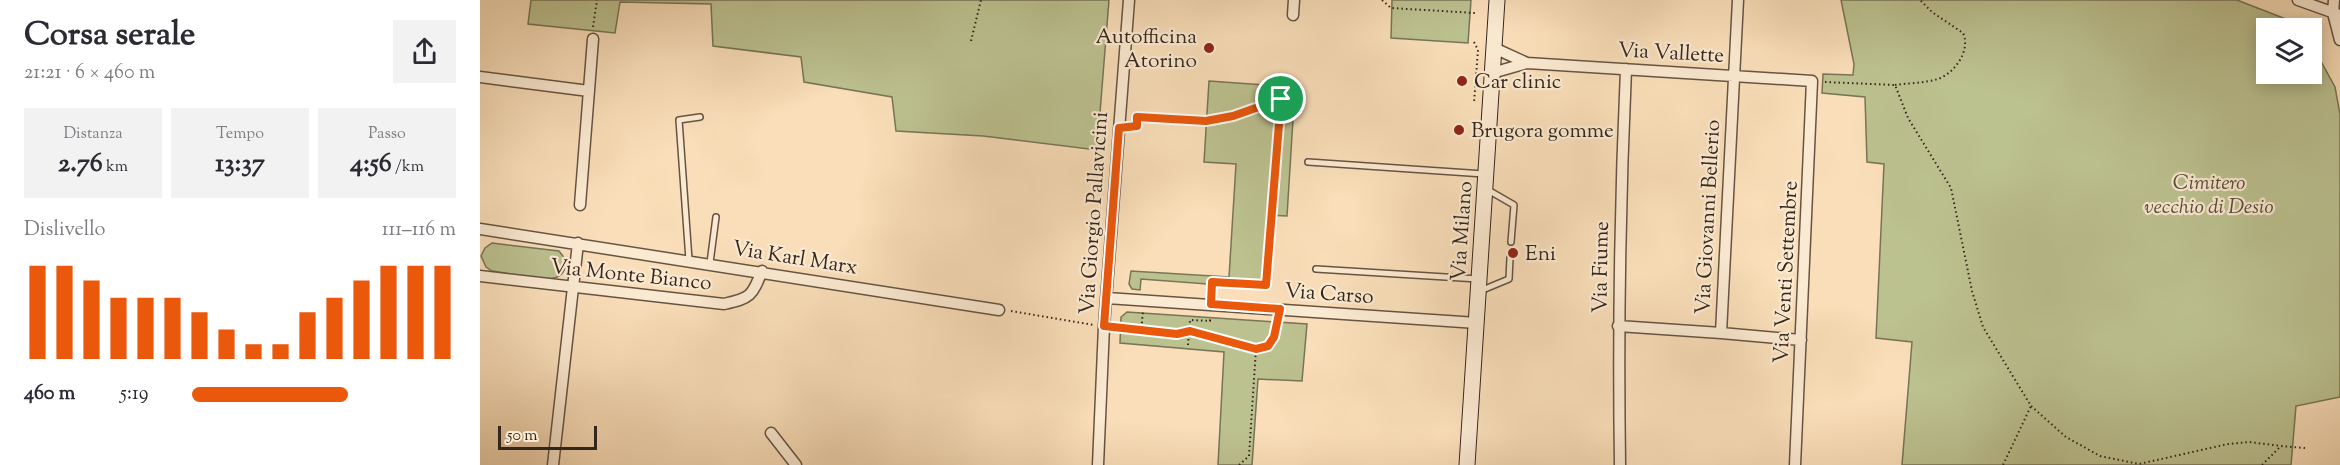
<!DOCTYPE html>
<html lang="it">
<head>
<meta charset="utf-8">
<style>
  :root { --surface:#fff; --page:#f2f2f3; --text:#2b2b33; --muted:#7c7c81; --accent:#ea580c }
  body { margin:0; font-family:"Sorts Mill Goudy",serif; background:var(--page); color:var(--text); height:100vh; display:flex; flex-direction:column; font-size:22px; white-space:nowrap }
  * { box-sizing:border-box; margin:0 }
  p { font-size:20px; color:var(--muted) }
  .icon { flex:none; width:33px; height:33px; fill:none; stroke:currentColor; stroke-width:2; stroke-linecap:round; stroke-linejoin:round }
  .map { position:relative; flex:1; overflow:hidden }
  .panel { display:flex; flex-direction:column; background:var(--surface); width:480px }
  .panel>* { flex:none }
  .controls { position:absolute; left:1776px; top:18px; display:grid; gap:12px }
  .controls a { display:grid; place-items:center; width:66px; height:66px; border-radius:0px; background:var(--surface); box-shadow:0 3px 15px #0003; font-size:30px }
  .scale { position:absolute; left:18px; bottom:15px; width:99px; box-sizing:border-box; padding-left:6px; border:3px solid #35261c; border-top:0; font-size:16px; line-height:21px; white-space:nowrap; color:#35261c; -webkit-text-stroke:4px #fbead2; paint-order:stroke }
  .pin { position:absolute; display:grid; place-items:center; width:51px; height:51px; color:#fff; margin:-26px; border:3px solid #fff; border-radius:50%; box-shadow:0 2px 6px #0007 }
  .round { display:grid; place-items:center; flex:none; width:63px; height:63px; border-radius:0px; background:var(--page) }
  .overview { display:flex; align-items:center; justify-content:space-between; height:102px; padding:0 24px }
  h1 { font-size:33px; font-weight:700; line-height:45px }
  .figures { display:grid; grid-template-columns:repeat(3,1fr); gap:9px; height:102px; padding:6px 24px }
  .figures div { display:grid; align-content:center; border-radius:0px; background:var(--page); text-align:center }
  .figures b { font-size:26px; font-weight:700 }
  .figures small { font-size:16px; font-weight:400 }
  .figures p { font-size:16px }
  .chart { height:168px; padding:12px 24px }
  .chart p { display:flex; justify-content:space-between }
  .chart svg { width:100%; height:108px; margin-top:6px; stroke:var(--accent); stroke-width:6 }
  ul { padding:0 24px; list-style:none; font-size:20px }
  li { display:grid; grid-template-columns:96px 72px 1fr; align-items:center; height:45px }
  li i { height:15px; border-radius:8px; background:var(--accent) }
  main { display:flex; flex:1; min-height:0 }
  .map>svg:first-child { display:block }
  .green { fill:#bcc190; stroke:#787456; stroke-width:1.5 }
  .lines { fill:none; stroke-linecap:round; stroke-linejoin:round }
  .service-casing { stroke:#665443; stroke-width:8 }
  .minor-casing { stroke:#665443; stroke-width:13 }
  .secondary-casing { stroke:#35261c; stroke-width:17 }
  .path { stroke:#35261c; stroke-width:2; stroke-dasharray:1.5 3; stroke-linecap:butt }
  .service { stroke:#fbead2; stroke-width:5 }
  .minor { stroke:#fbead2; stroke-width:10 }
  .secondary { stroke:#fbead2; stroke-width:15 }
  .route-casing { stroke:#fff; stroke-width:12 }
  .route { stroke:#ea580c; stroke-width:8 }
  .poi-dot { fill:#8f2418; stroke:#fbead2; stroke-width:2 }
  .labels { text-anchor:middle; stroke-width:4.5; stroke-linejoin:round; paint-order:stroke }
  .poi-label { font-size:21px; fill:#35261c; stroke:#fbead2; text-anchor:start }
  .street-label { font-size:21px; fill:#35261c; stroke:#fbead2 }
  .park-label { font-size:21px; font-style:italic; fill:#574d39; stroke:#fbead2 }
</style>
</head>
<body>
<main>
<section class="panel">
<div class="overview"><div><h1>Corsa serale</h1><p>21:21 · 6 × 460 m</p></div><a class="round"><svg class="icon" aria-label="share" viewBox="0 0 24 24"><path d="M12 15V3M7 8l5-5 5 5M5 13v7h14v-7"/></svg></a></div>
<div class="figures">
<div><p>Distanza</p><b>2.76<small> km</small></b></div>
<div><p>Tempo</p><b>13:37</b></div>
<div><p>Passo</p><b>4:56<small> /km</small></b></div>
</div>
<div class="chart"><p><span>Dislivello</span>111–116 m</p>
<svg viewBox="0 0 160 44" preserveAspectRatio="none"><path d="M5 44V6M15 44V6M25 44V12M35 44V19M45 44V19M55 44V19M65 44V25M75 44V32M85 44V38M95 44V38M105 44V25M115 44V19M125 44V12M135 44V6M145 44V6M155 44V6"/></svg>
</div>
<ul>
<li><b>460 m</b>5:19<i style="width:59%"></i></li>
</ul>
</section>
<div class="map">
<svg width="1860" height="465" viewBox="0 0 1860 465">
  <rect width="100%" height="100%" fill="#f9deb9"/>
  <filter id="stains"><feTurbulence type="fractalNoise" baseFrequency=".00333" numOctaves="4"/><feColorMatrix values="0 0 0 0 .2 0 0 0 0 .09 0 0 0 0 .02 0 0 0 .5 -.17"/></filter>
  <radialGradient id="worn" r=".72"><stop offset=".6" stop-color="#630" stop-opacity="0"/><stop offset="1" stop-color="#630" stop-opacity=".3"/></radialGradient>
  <path class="green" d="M51 0H629L617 150 503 136 416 131 412 97 324 82 321 57 233 46 231 4 140 2 135 33 48 24Z
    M912 0H991L988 43 911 38Z
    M1361 0H1757L1821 25 1823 28H1786V74H1832V45L1855 87 1860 114V397L1816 406 1811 465H1422L1432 342 1396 338 1404 164 1387 162 1385 97 1342 93 1343 74 1373 75 1374 64Z
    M729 81 815 87 807 216 787 215 781 288 661 279 660 290 652 289 649 284 651 271 749 277 756 164 724 162Z
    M12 243 79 251 86 260C86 268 83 276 74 278 62 281 27 273 12 271L6 267 1 256 5 248Z
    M647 312 827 324 822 381 778 379 772 465H738L744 352 640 343 641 317Z"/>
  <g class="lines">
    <g class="service-casing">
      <path id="service" d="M828 162 1004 174
        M1008 190 1034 205 1031 242
        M209 260 199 120 220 117
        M230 263 236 217
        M836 269 998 279
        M1000 291 1029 279 1030 258"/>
    </g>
    <g class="minor-casing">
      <path id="minor" d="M1818 0 1860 15
        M1854 0 1853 13 1860 40
        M813 15 814 0
        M1014 48 1047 63 1332 81 1315 465
        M1012 73 1047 63
        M0 77 109 91
        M100 205 113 39
        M0 229 519 310
        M0 276 244 304C271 298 272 296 282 271
        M627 298 997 323
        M1138 326 1241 333 1258 0
        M1241 333 1321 340
        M291 433 316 465
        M73 465 98 243
        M618 465 624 326 649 0
        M1140 465C1138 333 1140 201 1146 69"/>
    </g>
    <g class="secondary-casing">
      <path id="secondary" d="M987 465 1017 0"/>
    </g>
    <path class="path" d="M902 0 911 8 995 13
      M113 27 117 0
      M491 41 501 0
      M994 42 998 50 994 103
      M1345 82 1415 85 1428 118 1471 188 1492 291 1503 327 1551 406 1586 437 1620 456 1659 464 1748 444 1769 442 1801 446
      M1415 85C1429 83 1445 83 1458 79 1475 73 1491 50 1483 33L1452 12 1440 0
      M651 127 657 126V117L726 121 753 116 801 99
      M732 294V282L786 285 802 85 803 77 809 75
      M531 311 614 325
      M634 328 697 334 710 331 776 349 787 346 794 337 798 322
      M661 332 663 311
      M708 345 710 320 730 321V318
      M759 465 769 456 776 349
      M1523 465 1551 406
      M1782 465 1801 446 1825 448"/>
    <use href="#service" class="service"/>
    <use href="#minor" class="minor"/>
    <use href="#secondary" class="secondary"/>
  </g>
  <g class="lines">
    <g class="route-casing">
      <path id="route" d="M801 99 786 285 732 282 731 304 800 309 794 337 788 346 776 349 710 331 697 334 624 326 639 128 657 126V117L726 121 753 116Z"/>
    </g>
    <use href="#route" class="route"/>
  </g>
  <g class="poi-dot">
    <circle cx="729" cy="48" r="6"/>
    <circle cx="982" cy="81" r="6"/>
    <circle cx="979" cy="130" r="6"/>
    <circle cx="1033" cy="253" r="6"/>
  </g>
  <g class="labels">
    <g class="poi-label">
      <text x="717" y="43" text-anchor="end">Autofficina<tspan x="717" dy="24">Atorino</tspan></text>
      <text x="994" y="88">Car clinic</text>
      <text x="991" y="137">Brugora gomme</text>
      <text x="1045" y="260">Eni</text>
    </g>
    <g class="street-label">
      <text transform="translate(1191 52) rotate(3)" y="7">Via Vallette</text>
      <text transform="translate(613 213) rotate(-86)" y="7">Via Giorgio Pallavicini</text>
      <text transform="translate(1227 217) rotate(-87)" y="7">Via Giovanni Bellerio</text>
      <text transform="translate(981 231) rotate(-86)" y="7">Via Milano</text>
      <text transform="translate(315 257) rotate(9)" y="7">Via Karl Marx</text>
      <text transform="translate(1120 267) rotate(-89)" y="7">Via Fiume</text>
      <text transform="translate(1305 272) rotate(-87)" y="7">Via Venti Settembre</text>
      <text transform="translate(151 274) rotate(6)" y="7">Via Monte Bianco</text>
      <text transform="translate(849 293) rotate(4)" y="7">Via Carso</text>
    </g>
    <g class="park-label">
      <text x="1729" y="189">Cimitero<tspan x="1729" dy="24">vecchio di Desio</tspan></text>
    </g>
  </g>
  <rect width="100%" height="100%" filter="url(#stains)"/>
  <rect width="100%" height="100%" fill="url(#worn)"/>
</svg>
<div class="controls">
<a><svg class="icon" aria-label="layers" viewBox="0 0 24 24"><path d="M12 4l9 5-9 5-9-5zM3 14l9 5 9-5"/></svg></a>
</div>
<div class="scale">50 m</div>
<div class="pin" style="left:801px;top:99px;background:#1e9e55"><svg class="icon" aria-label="arrive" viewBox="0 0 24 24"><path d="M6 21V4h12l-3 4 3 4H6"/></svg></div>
</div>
</main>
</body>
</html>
